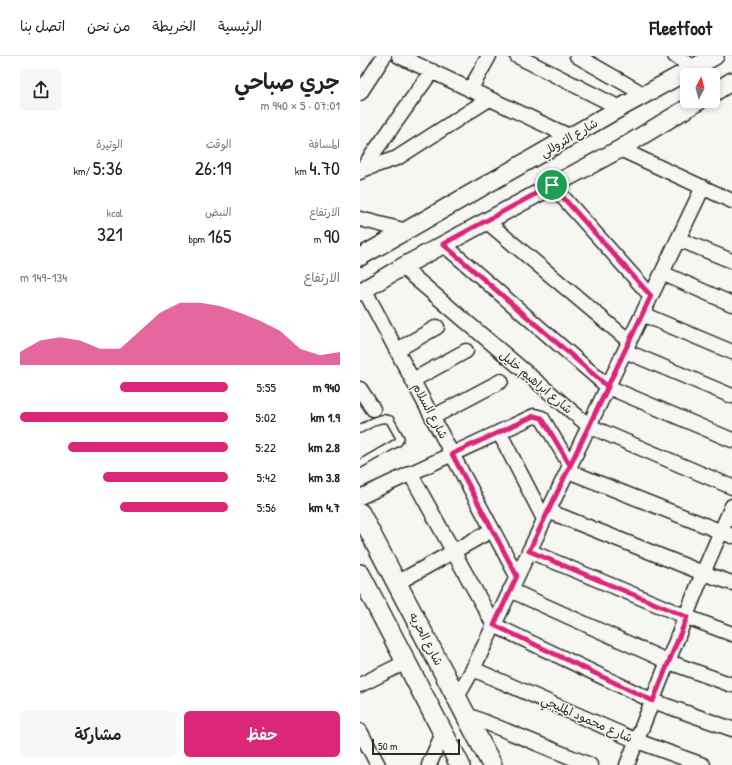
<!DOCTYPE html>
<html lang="ar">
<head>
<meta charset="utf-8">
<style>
  :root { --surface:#fff; --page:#f6f6f6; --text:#222; --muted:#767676; --line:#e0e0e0; --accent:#db2777 }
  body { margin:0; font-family:"Patrick Hand","Playpen Sans Arabic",sans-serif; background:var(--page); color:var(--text); direction:rtl; height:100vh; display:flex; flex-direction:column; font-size:15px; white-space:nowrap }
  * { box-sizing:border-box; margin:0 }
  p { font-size:13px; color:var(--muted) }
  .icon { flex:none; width:22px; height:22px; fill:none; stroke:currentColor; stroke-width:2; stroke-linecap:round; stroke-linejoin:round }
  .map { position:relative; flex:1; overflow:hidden; direction:ltr }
  .drawer { display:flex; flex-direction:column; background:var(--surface); width:360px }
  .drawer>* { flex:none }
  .needle { width:26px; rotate:6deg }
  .fabs { position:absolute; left:320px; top:12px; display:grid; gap:8px }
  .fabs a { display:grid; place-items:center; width:40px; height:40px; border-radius:6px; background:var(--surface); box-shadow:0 2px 6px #0003; font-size:20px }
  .scale { position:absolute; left:12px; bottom:10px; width:88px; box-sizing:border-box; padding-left:4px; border:2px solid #2b2b2b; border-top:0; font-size:11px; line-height:14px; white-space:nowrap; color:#2b2b2b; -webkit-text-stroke:3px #f6f6f2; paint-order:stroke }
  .pin { position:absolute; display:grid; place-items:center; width:34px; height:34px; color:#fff; margin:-17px; border:2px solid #fff; border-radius:50%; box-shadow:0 1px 4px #0007 }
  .round { display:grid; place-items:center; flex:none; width:42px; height:42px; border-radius:6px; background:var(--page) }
  .head { display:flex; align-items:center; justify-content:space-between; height:68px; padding:0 20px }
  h1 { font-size:22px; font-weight:600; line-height:30px }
  .metrics { display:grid; grid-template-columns:repeat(3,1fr); gap:6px; height:68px; padding:4px 20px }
  .metrics div { display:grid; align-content:center }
  .metrics b { font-size:20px; font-weight:600 }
  .metrics small { font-size:11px; font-weight:400 }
  .metrics p { font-size:11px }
  .chart { height:112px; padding:8px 20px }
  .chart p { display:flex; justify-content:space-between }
  .chart svg { width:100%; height:72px; margin-top:4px; fill:var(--accent); opacity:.7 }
  .primary-button { display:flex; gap:8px; margin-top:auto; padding:8px 20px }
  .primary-button a { flex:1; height:46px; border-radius:6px; background:var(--accent); color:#fff; font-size:16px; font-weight:600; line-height:46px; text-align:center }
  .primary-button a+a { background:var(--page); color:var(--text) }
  ul { padding:0 20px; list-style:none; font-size:13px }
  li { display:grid; grid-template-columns:64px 48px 1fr; align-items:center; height:30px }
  li i { height:10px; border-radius:5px; background:var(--accent) }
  header { display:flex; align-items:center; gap:24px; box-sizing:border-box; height:56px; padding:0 20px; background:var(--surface); border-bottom:1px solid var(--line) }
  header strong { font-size:19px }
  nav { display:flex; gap:22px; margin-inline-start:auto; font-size:14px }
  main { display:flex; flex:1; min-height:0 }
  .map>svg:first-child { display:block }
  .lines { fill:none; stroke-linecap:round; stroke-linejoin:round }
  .service-casing { stroke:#2b2b2b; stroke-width:10 }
  .minor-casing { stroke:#2b2b2b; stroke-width:17 }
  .tertiary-casing { stroke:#2b2b2b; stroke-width:20 }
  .secondary-casing { stroke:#2b2b2b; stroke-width:22 }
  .service { stroke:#f6f6f2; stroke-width:7 }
  .minor { stroke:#f6f6f2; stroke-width:14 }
  .tertiary { stroke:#f6f6f2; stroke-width:17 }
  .secondary { stroke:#f6f6f2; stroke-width:19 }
  .route-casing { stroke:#fff; stroke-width:8 }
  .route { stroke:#db2777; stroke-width:5 }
  .labels { text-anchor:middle; stroke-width:3; stroke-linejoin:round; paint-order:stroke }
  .street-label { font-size:12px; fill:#2b2b2b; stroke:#f6f6f2 }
</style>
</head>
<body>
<header>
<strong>Fleetfoot</strong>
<nav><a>الرئيسية</a><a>الخريطة</a><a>من نحن</a><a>اتصل بنا</a></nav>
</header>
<main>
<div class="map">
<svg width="372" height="709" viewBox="0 0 372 709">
  <rect width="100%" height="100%" fill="#f6f6f2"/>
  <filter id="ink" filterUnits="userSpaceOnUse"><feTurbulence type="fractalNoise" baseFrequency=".025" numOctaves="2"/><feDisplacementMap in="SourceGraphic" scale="8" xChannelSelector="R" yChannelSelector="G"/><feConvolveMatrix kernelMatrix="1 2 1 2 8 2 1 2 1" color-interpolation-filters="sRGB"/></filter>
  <g filter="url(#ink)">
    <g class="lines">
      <g class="service-casing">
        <path id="service" d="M0 373C9 369 20 359 30 364L40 382 38 386 0 408"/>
      </g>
      <g class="minor-casing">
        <path id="minor" d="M39 0 211 81
          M157 0 260 52
          M217 0 285 39
          M315 0 335 12
          M110 34 129 0
          M0 37 24 0
          M260 93 372 145
          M2 114 37 102 129 43
          M0 116 72 15
          M192 129 291 240
          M0 163 47 175
          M126 165 269 285
          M318 183 372 205
          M83 188 248 331 372 384
          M42 211 229 370 372 431
          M302 217 372 248
          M4 233 157 520
          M282 258 372 296
          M37 294 77 271
          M265 295 372 340
          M53 324 106 295
          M0 333 13 353
          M73 361 141 325
          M139 376 184 463
          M208 415 372 480
          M50 417 134 569 293 645 372 673
          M0 441 174 360 182 362 210 409
          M188 455 343 517 372 527
          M169 495 327 561 372 578
          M37 527 132 474
          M150 534 309 606 372 629
          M113 613 277 685 343 709
          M0 629 46 606
          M97 641 113 613 343 131
          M105 658 230 709
          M0 675 18 709
          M69 709 83 677
          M267 709 343 517 372 450"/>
      </g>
      <g class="tertiary-casing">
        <path id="tertiary" d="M353 37 372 25
          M0 201 260 52 355 0
          M0 236 42 211 260 93 339 45"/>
      </g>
      <g class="secondary-casing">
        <path id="secondary" d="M0 457 132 709
          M0 518 100 709"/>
      </g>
      <use href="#service" class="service"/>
      <use href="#minor" class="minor"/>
      <use href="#tertiary" class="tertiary"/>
      <use href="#secondary" class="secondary"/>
    </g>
  </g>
  <g class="lines" filter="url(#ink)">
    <g class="route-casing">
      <path id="route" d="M192 129 291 240 210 409 182 362 174 360 92 398 157 520 134 569 293 645 327 561 169 495 248 331 83 188 192 129"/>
    </g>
    <use href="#route" class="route"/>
  </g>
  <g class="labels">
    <g class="street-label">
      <text transform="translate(209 82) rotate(-30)" y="4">شارع التروللي</text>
      <text transform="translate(176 326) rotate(40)" y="4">شارع ابراهيم خليل</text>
      <text transform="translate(70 355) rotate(62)" y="4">شارع السلام</text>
      <text transform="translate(66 583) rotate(62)" y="4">شارع الحريه</text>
      <text transform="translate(227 663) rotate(24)" y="4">شارع محمود المليجي</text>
    </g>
  </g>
</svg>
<div class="fabs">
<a><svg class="needle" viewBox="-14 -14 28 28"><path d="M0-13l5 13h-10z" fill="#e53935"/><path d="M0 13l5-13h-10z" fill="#767676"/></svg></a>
</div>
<div class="scale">50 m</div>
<div class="pin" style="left:192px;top:129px;background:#1e9e55"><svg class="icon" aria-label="arrive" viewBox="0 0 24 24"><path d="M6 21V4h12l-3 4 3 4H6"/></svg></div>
</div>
<section class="drawer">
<div class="head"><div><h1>جري صباحي</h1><p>07:01 · 5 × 940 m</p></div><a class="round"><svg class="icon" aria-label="share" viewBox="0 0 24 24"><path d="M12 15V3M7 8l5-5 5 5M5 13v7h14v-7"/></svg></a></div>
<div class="metrics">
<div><p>المسافة</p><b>4.70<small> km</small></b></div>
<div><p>الوقت</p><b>26:19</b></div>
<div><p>الوتيرة</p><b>5:36<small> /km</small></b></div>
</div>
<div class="metrics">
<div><p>الارتفاع</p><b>90<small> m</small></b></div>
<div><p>النبض</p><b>165<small> bpm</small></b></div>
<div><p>kcal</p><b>321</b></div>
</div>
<div class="chart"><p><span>الارتفاع</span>134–149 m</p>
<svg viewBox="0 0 160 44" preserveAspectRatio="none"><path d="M0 44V36L10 29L20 27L30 29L40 34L50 34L60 23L70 12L80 6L90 6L100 8L110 12L120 17L130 23L140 34L150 38L160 36V44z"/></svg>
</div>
<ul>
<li><b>940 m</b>5:55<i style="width:52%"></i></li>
<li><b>1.9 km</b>5:02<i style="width:100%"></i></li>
<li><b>2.8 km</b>5:22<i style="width:77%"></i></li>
<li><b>3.8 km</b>5:42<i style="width:60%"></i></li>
<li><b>4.7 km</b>5:56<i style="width:52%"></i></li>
</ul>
<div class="primary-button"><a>حفظ</a><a>مشاركة</a></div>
</section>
</main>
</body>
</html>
